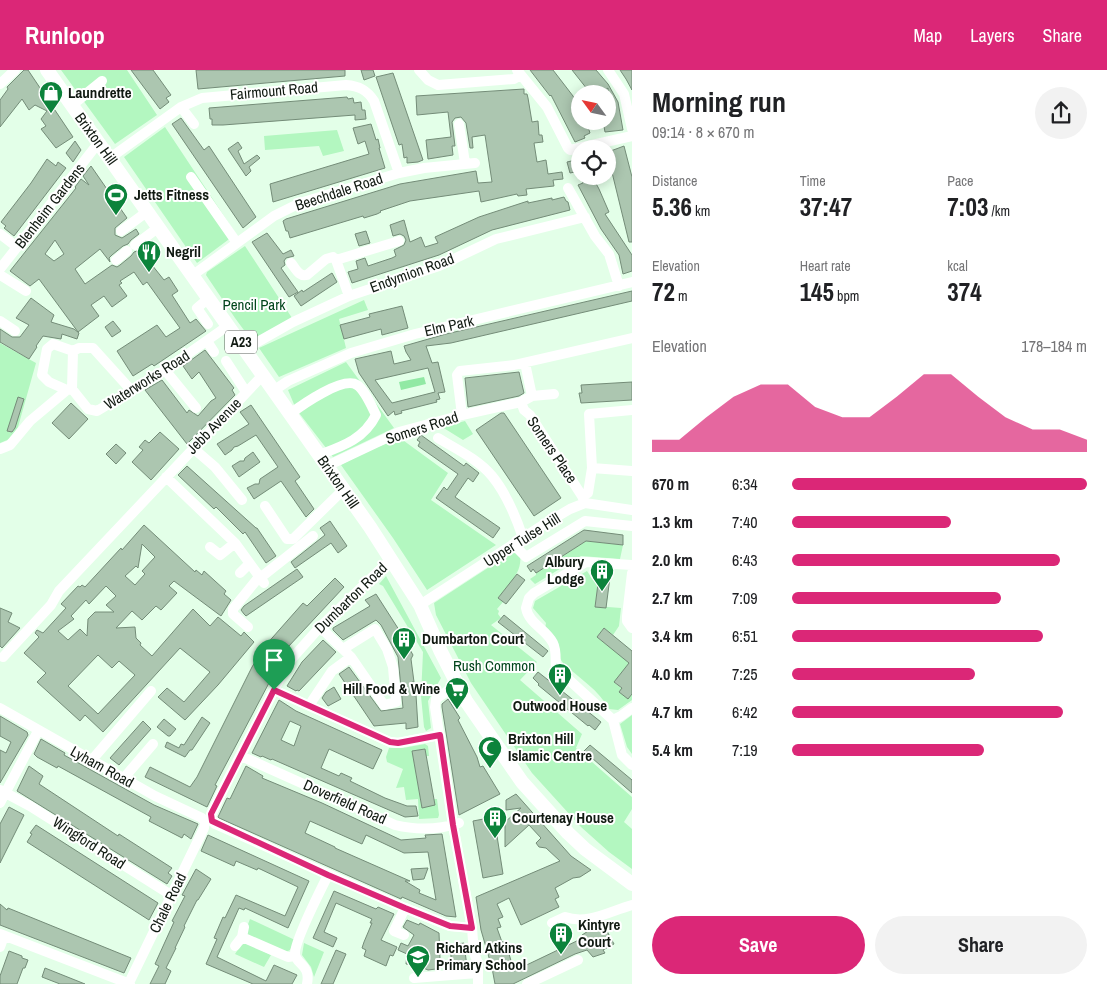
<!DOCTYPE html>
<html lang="en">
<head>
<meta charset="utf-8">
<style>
  :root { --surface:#fff; --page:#f2f2f2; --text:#202124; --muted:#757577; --accent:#db2777 }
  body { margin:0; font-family:"Archivo Narrow",sans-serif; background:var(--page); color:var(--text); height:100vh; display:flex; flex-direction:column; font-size:19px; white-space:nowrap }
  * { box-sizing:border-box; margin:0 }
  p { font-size:16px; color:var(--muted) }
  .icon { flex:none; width:28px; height:28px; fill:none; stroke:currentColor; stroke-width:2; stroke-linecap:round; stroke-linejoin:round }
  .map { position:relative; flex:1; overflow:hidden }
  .sheet { display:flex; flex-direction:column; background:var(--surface); width:475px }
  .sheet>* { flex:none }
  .needle { width:32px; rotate:303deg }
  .buttons { position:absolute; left:571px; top:15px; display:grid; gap:10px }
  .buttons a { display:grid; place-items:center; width:45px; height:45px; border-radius:50%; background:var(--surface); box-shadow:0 2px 12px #0003; font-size:25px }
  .pin { position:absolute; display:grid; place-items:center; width:42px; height:42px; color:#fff; margin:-51px -21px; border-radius:50% 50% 50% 0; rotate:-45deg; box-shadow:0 0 5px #0007 }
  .pin .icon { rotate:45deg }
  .round { display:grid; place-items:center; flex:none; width:52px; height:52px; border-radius:26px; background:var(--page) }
  .summary { display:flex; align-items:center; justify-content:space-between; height:85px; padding:0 20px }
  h1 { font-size:28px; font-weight:700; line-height:38px }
  .stats { display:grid; grid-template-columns:repeat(3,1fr); gap:8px; height:85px; padding:5px 20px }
  .stats div { display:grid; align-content:center }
  .stats b { font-size:25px; font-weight:700 }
  .stats small { font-size:14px; font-weight:400 }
  .stats p { font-size:14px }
  .chart { height:140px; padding:10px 20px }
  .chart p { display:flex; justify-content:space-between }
  .chart svg { width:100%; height:90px; margin-top:5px; fill:var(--accent); opacity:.7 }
  .button { display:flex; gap:10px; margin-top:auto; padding:10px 20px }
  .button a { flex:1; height:58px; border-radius:30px; background:var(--accent); color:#fff; font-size:20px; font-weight:700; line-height:58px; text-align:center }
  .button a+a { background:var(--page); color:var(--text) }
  ul { padding:0 20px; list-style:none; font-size:16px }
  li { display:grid; grid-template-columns:80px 60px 1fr; align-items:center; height:38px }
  li i { height:12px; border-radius:6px; background:var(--accent) }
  header { display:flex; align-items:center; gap:30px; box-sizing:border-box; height:70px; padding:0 25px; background:var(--accent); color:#fff }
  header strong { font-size:24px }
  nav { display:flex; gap:28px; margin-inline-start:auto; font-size:18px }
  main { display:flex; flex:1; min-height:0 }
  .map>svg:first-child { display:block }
  .green { fill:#b3f7c0 }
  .water { fill:#91e9a4 }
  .building { fill:#acc6b0; stroke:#748c78; fill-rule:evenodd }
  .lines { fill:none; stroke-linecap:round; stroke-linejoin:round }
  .minor { stroke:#fff; stroke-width:10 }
  .highway { stroke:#fff; stroke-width:14 }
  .route-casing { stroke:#fff; stroke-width:10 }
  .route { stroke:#db2777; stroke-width:6 }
  .labels { text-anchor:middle; stroke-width:4; stroke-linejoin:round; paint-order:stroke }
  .shield { fill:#fff; stroke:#585e58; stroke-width:1 }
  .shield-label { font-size:14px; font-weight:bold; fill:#101911 }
  .street-label { font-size:15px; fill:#101911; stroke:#fff }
  .poi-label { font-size:15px; font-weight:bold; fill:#101911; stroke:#fff; text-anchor:start }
  .park-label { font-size:15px; fill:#00451b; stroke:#fff }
</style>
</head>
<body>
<header>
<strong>Runloop</strong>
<nav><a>Map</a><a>Layers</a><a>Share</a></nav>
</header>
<main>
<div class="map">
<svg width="632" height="914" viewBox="0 0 632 914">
  <rect width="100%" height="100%" fill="#e3ffe8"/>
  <path class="green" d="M61 0H127L157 45 115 74Z
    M165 57 236 164 197 193 124 87Z
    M337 60 344 81 323 86 319 76 265 80 264 66Z
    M245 176 292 248 252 271 235 248 206 205 207 202Z
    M364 230 368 240 339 249 346 278 279 307 259 278Z
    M0 273 36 293 18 357 12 368 0 373Z
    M346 292 394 358 333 387 296 339 288 320Z
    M465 351 473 364 463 370 442 357Z
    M400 368 448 403 431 430 496 475 427 520 393 468 341 395 365 382Z
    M586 471 623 475 620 489 581 486 535 514 530 509 536 505V503Z
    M514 481 520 484C523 502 509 514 498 528L503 532 497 539 499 541 498 544 501 548 491 555 537 592 520 610 582 664 576 678 632 727V739L624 752 632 759V799L609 782 581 757 532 703 471 613 436 545 434 533Z
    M587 501 593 510 599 506 595 536 621 538 619 556 613 565 604 558 597 567 631 593 615 613 626 622 632 618V630L618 640 609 639C599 620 579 608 564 594 559 589 549 566 545 559L546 553 533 538 535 531Z
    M386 506 441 608 428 631 431 658 426 661 424 657 421 626 423 582 383 516 379 514Z
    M632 645V684L627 677 620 654Z
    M425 674 428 676 429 686H426L425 679 412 681 422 737 434 729H437L439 745 438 748 419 749 418 729 406 730 404 717 396 718 403 699 387 692 386 687 389 678H403Z
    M250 849 295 870 290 880 286 882 248 866 245 862Z
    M246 873 271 885 264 897 235 884 241 875Z
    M304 873 324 882 314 907 311 897 302 885Z"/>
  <path class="water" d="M424 307 426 314 401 320 399 312Z"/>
  <path class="building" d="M24 0H28L73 67 56 78 41 59 46 56 41 49 47 41 35 35 29 40 22 29 0 57V30L8 19 7 17Z
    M131 0H153L171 25 166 28 169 32 160 39Z
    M196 0H345V6L198 19Z
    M361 0H373L375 6 364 10Z
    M530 0H553L573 26 580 40V51H586L590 63 584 66 585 68 575 72 551 25 550 26Z
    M572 0H596L608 14 618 32 623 60 605 62 603 51H608V18L600 24H591Z
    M620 0H632V20L626 9Z
    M393 3 423 90 418 92 407 93V87L404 88 402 74 399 75 376 7Z
    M524 19V24H527L528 28 532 52 538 51 539 65H542L543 72 534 73 537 92 546 90 548 104 562 102 563 109 553 110 554 116 526 119 527 125 518 126 517 124 481 132 479 121 410 131 380 141 381 142 377 144 364 148 363 146 290 168 288 161H286L283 151 286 149 400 114 476 101 478 113 492 112 485 65 472 67 473 78H470L466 53 461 47 455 48 452 52 455 76H452L453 85 428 89 426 70 451 67 448 42 417 45 416 26Z
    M347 27 348 29 353 28 354 33 361 32 362 40H365L366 49 355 50V45L223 55H212V49H210L209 38Z
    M181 48 204 80 209 76 256 147 243 158 172 54Z
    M371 54 376 70 378 69 380 78H379L385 98 273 132 270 114 369 84 365 71 358 74 353 58Z
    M75 71 81 80 73 92 66 83Z
    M238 72 242 78 238 81 244 94 257 85 260 88 249 97 251 101 246 106 228 79Z
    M624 76 632 107V172H629L608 86V82Z
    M47 89 56 96 58 92 66 98 14 166 4 158 6 156 1 152 31 113Z
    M580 89V101L570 103 567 92Z
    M91 96 127 148 115 158V165L122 168 136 159 139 164 131 170 128 174 123 176 112 185 109 188 110 192 100 179 75 199 85 214 112 195 117 197 120 195 131 186 134 182 140 180 164 210 169 207 178 221 172 225 190 253 196 249 206 261 154 296 152 294 133 306 117 281 157 255 166 267 180 258 147 212 143 215 134 202 120 211 122 213 119 215 127 226 112 237 104 226 91 235 99 246 78 262 39 209 30 216 10 201 76 118 75 117 81 109 89 115 83 106ZM55 170 64 184 54 191 45 184Z
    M582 106H592L599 119 609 142 605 144 632 185V201L623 204 619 185 601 159 578 115 583 113Z
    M564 127 566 131 568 132 570 140 492 160 439 185 352 213 348 202 358 199 356 191 365 188 368 196 392 188 396 186 394 180 404 175 406 170 404 166 400 164 393 166 390 155 404 150 410 172 421 167 425 177 438 173 435 167 479 147 528 131V133L552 128V130Z
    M366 161 370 173 359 176 355 164Z
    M267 163 283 184 291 180 294 186 286 188 284 191 285 195 281 198 298 222 289 227 252 172Z
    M332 203 337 212 301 236 294 226 302 220 303 222Z
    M632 221V231L451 273 426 276 432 293 438 292 445 322 438 323 440 329 436 330 437 332 401 341 402 343 395 345 394 341 388 346 359 303 355 289 391 281 394 294 411 290 406 282 404 276 446 264ZM428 298 435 322 392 333 375 310Z
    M31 228 54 245 51 252 74 259 79 263 77 269 62 264 61 269 43 266 36 276 37 277 29 289 0 272V259L12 267H20L29 255 16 248Z
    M402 236 408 258 382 265 381 259 344 269 340 255 370 247 369 244Z
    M113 251 121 261 112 267 105 257Z
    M205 280 234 318 232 320 235 325 187 374 145 320 162 310 187 343 189 340 198 346 211 331 216 328 199 302 192 309 183 296Z
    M519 302 524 323 519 326 468 337 465 308Z
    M632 312V330L581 333 579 323H582L581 315Z
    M18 327 24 329 15 358 12 362 7 361Z
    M71 333 88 349 69 369 52 353Z
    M251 335 300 407 295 411 314 439 306 447 281 411 254 429 247 418 255 414H259L260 409 278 397 256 365 238 376 234 377 232 380 225 385 217 374 249 354 240 342Z
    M501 343H504L561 428 534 446 476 360Z
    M160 362 179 379 151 410 132 392 143 380 139 377 145 370 149 373Z
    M421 365 464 396 466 393 479 403 473 412 468 408 455 427 500 458 493 468 436 428 444 417 447 420 458 404 418 376 420 372 417 370Z
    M116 374 126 383 116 394 106 384Z
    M253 382 260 392 239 407 232 396 240 391H244L245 388Z
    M187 396 256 458H257L276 486 266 493 245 462 243 464 216 437 214 439 178 405Z
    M330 451 347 476 338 483 331 473 295 498 291 492 325 465 320 458Z
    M144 455 195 502 196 500 202 505 204 501 226 521 224 524 231 530 221 546 174 511 169 516 177 523 161 540 156 536 142 550 132 541 116 558 135 557 136 568 141 573 140 575 152 586 193 539 210 556 218 547 241 566 244 562 254 572 218 615 185 650 158 627 167 618 184 632 210 602 180 578 103 662 85 645 80 651 37 612 46 603 24 583 39 567 35 563 37 560 43 563 66 538 61 534 78 516 80 517 82 515 85 517 121 478 122 480ZM142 474 155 487 142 501 145 504 135 515 125 506 136 496 138 498ZM106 516 116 526 106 535 114 542H95L88 549 87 566 80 559 68 570 58 561 74 549 71 546 86 530 89 534ZM98 585 112 598 119 591 135 605 98 644 68 616Z
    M584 460 623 465V475L586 471 536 503 533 499 531 502 527 496Z
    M297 499 303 507 246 546 244 544 241 540 244 536Z
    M517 504 525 510 506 534 498 528Z
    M599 506 610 507 606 538 595 537Z
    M335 508 344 517 288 577 215 715 217 716 207 737 145 707 150 697 190 717 197 707 252 597 265 576 303 533 307 536Z
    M376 524 410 577 409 578 413 585 411 589 414 612H412L414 626 416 625 418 657 406 659V653L374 656 339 604 349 597 381 641 403 638 398 587 381 555 376 550 343 570 333 560V558L370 536 365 530Z
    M0 538 12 543 8 552 20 558 2 578 0 576Z
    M504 545 548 581 543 587 498 552Z
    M604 558 632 581V624L628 629 619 622 622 618 614 612 629 593 597 567Z
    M323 570 336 582 299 621 297 620 296 621 287 616 302 592Z
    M538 602 601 652 595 660 589 655 588 656 538 615 539 614 533 608Z
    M334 617 341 629 328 636 322 628 326 622Z
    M448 629 460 648 458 650 477 687 480 697 483 696 500 724 459 745 442 637V634Z
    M279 630 296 641 382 680 373 699 329 679 321 698 339 706 341 703 352 708 350 711 385 728 407 736H416L418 746 405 747 272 689 271 690 262 686 261 687 252 683ZM290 651 301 656 294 676 281 670Z
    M0 646 27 662 28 665 0 713V680L6 683 11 672 0 666Z
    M202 647 210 653 192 680H190L185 687 165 677 167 672 179 678 181 674 184 675Z
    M164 649 176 659 170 666H168L157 657Z
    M143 651 151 659 119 695 110 688Z
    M41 669 65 683 64 685 154 735 198 754 191 769 184 764 182 768 149 751 151 747 58 696 57 698 37 687 34 684Z
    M590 675 632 710V723L584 681Z
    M425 679 435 735 422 738 412 681Z
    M29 696 43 706 39 714 118 766 119 764 172 798 168 803 172 806 167 814 17 721Z
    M246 696 263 706 262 708 322 733 401 770 426 768 425 765 442 764 456 847 446 846 402 827 401 829 219 748 218 747 227 728 230 729ZM310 751 362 774 366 765 404 783 428 782 436 830 419 823 420 820 405 811H410L335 778V777L305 763Z
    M516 724 571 786 591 800 580 807 573 808 555 818 559 827 555 829 559 837 521 855 509 828 497 834 503 847 498 849 501 857 497 858 502 872 503 871 507 877 514 901 583 868 582 865 596 856 595 854 602 852 614 874 603 880 605 883 593 887 587 880 575 884 513 914H495L492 898 481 860 476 827 560 791 546 778 539 777 536 773 541 768 529 755 505 777V752L521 738 506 740V730Z
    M9 737 24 745 0 793V754Z
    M494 747 503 804 483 808 473 751Z
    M36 755 158 833 149 850 27 772 32 764 30 763Z
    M208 765 309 811 288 858 245 838 244 840 239 838 217 887 266 911 274 895 297 905 292 914H253L206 894 217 869 214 868 223 847 225 848 236 825 285 846 298 817 258 798 257 800 236 791 234 796 201 781Z
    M428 798 424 809 413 810 411 799Z
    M196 799 211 809 198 830H197L184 856 185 857 175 878H176L166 898 171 901 165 914H150L159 896 155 894 174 852 172 851 185 826 182 825Z
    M334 821 376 839 378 837 394 844 381 870 397 877 393 886 390 885 386 896 364 886 366 880 362 878 364 872 372 853H370L372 849 336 833 324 862 337 868 333 877 313 868Z
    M0 834 7 840 8 838 131 888 124 903 0 855Z
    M407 850 419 855 420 853 439 863 440 889 436 899 428 900 421 897 422 895 406 894 407 884 398 880 401 873 408 876 414 865 403 857Z
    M464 873 467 897 452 898 450 875Z
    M336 880 346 884 333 914H321Z
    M9 881 22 886V888L28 890 25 898H23L17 914H0V906Z
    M45 898 85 914H60L42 907Z"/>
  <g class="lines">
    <path class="minor" d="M419 0 428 10 438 15 514 9 521 5
      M517 0 547 37 568 78 570 80 632 66
      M608 0 624 24 632 59
      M0 14 15 0
      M71 36 102 11
      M181 37 194 54
      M459 54 465 93
      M110 88 181 37 202 28 346 15C359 16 367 20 374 31L399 103
      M191 107 237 173
      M568 118 595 166 609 184 619 216
      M121 161 148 141
      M0 164 17 177
      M135 175 159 157
      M116 190 127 181
      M336 190 399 171
      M291 193C296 199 299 207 307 205L326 189 333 187 336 190 349 226
      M0 199 99 72
      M0 205 26 221
      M193 205 274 146 300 133 399 103 424 98 475 93
      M0 251 15 261
      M208 254 197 238 209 228
      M207 271 214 282
      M245 279 293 252 349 226 439 196 496 169 585 147
      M226 291 246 322
      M525 293 532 326
      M165 300 196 338
      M72 319 73 281 79 278H93L131 320
      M67 320 49 312 42 305 47 279 53 274 73 281
      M273 321 288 311 351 283 415 264 632 212
      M554 324 532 326 521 332 524 340 530 345 582 426 585 433
      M290 344C302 335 343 306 357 315 365 320 372 337 376 345 364 369 343 376 319 385
      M462 345 457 305 460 301 514 295 632 268
      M438 368C456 379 478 389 492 406 506 423 516 447 523 468
      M193 378 215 397 242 430
      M0 379 10 375 30 351 67 320 72 319 88 339 97 341 165 300 229 255
      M327 396 399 362 462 345 521 332
      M592 398 632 401
      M166 407 235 473 264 513
      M582 426 588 423 592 398 589 344 632 340
      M265 436 287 469H293L344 419
      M513 474 526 487 585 451 632 456
      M210 477 220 485 235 473
      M391 489 320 557 288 593 221 723 210 748 215 754 405 838 450 856 472 858
      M240 503 249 494
      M632 503 627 546V551L632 558
      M260 508 313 466
      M420 535 543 455 570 439 585 433 632 440
      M248 557 233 544V539L259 507
      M320 557 351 587 384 635 396 632 393 597 387 579 375 559 343 579
      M3 587 51 535 59 521 262 306
      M457 614 436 629 435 637 453 755 472 858 474 883 478 893V914
      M274 620 390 672 398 673 439 665
      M312 631 332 601 351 587
      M0 638 155 726 202 748 205 752 204 758 129 913
      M613 650 556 598C555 590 557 581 553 573 546 559 529 554 526 538L529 528 534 523 586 492 632 495
      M613 650 622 685 632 695
      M613 650 621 646 632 638
      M241 686 395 755C416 760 438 760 459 753
      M91 691 151 621
      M123 709 153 674
      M0 720 30 736 171 825
      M0 733 38 661
      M552 853 565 847C588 855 610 841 632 835
      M0 864 130 914
      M404 865 394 861 405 838
      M242 867 288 887 295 886
      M235 876 242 867 244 857
      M0 877 4 866
      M414 908 477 903
      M307 914C311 894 296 895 295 884 294 872 321 819 328 805
      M527 914 578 890"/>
    <path class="highway" d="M47 0 370 457 420 535 440 580 466 631 522 712 568 763 585 779 632 814"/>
  </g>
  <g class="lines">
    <g class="route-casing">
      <path id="route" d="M274 620 390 672 398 673 440 665 453 755 472 858 450 856 405 838 328 805 212 751 211 744Z"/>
    </g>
    <use href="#route" class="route"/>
  </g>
  <defs>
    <g id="shop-pin" transform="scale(1.25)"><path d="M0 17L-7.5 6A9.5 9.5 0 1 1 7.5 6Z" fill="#0c833b" stroke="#fff"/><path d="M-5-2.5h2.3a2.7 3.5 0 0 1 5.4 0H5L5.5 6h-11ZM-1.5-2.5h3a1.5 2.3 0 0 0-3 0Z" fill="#fff"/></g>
    <g id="stadium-pin" transform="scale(1.25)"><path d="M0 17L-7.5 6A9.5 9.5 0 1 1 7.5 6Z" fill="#0c833b" stroke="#fff"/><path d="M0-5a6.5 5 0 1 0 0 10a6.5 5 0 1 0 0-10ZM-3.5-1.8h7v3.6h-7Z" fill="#fff"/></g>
    <g id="restaurant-pin" transform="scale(1.25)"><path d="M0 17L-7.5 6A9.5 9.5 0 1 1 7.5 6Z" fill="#0c833b" stroke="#fff"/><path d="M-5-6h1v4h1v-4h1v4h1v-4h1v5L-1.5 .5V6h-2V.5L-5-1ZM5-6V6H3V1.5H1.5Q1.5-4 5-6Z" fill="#fff"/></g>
    <g id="building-pin" transform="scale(1.25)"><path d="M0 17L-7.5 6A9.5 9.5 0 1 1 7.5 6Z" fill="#0c833b" stroke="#fff"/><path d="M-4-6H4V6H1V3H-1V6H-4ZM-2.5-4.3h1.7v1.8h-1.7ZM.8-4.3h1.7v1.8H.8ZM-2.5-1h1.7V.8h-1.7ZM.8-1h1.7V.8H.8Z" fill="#fff"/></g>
    <g id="supermarket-pin" transform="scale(1.25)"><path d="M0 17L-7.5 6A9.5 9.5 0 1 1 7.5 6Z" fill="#0c833b" stroke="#fff"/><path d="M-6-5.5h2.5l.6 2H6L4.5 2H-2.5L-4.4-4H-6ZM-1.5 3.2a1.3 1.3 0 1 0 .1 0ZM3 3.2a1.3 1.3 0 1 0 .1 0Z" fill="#fff"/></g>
    <g id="mosque-pin" transform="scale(1.25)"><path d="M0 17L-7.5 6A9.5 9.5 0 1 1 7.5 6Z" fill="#0c833b" stroke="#fff"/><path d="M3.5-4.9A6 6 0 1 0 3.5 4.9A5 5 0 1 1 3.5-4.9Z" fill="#fff"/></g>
    <g id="school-pin" transform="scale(1.25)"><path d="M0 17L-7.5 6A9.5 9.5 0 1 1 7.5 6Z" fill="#0c833b" stroke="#fff"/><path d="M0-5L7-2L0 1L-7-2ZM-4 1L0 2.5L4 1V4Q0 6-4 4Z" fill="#fff"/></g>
  </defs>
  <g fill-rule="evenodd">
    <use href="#shop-pin" x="51" y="23"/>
    <use href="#stadium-pin" x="116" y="125"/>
    <use href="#restaurant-pin" x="149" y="182"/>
    <use href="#building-pin" x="602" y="501"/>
    <use href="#building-pin" x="404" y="569"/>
    <use href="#building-pin" x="560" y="605"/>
    <use href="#supermarket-pin" x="457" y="619"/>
    <use href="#mosque-pin" x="490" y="678"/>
    <use href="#building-pin" x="495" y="748"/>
    <use href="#building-pin" x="561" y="864"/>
    <use href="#school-pin" x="418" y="887"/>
  </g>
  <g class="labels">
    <rect class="shield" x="225" y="260.5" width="32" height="23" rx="4"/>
    <g class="shield-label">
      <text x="241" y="277">A23</text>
    </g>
    <g class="street-label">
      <text transform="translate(274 21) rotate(-5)" y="5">Fairmount Road</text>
      <text transform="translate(96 69) rotate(54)" y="5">Brixton Hill</text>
      <text transform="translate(339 122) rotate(-18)" y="5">Beechdale Road</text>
      <text transform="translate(50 136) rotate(-52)" y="5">Blenheim Gardens</text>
      <text transform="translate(412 203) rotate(-20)" y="5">Endymion Road</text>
      <text transform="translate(449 256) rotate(-13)" y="5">Elm Park</text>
      <text transform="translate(147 310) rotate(-32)" y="5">Waterworks Road</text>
      <text transform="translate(214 356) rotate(-46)" y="5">Jebb Avenue</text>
      <text transform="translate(422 358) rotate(-18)" y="5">Somers Road</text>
      <text transform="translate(552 380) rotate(56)" y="5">Somers Place</text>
      <text transform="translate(338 412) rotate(55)" y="5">Brixton Hill</text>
      <text transform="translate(522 470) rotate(-32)" y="5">Upper Tulse Hill</text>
      <text transform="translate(351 528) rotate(-44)" y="5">Dumbarton Road</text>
      <text transform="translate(102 697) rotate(29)" y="5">Lyham Road</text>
      <text transform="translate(345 732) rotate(24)" y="5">Doverfield Road</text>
      <text transform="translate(89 773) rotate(33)" y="5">Wingford Road</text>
      <text transform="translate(168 833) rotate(-64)" y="5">Chale Road</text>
    </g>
    <g class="poi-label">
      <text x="68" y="28">Laundrette</text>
      <text x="134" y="130">Jetts Fitness</text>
      <text x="166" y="187">Negril</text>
      <text x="584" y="497" text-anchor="end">Albury<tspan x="584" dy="17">Lodge</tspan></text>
      <text x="422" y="574">Dumbarton Court</text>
      <text x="440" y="624" text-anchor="end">Hill Food &amp; Wine</text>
      <text x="560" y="641" text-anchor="middle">Outwood House</text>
      <text x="508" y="674">Brixton Hill<tspan x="508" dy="17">Islamic Centre</tspan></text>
      <text x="512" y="753">Courtenay House</text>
      <text x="578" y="860">Kintyre<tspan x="578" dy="17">Court</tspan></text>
      <text x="436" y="883">Richard Atkins<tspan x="436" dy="17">Primary School</tspan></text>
    </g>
    <g class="park-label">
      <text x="254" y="240">Pencil Park</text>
      <text x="494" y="601">Rush Common</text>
    </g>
  </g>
</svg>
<div class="buttons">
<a><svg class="needle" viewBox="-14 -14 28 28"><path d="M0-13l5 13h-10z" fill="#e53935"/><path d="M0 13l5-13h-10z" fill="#757577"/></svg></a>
<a><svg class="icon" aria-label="locate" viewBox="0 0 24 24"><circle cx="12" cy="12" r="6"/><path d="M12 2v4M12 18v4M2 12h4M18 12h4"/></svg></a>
</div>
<div class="pin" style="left:274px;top:620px;background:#1e9e55"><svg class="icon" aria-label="arrive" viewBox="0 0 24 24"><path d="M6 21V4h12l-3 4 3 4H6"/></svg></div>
</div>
<section class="sheet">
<div class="summary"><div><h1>Morning run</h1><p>09:14 · 8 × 670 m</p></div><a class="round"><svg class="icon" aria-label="share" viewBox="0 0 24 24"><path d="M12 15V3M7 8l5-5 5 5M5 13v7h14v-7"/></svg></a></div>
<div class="stats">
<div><p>Distance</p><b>5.36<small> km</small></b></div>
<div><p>Time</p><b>37:47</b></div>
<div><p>Pace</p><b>7:03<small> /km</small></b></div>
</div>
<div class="stats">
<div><p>Elevation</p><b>72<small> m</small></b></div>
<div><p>Heart rate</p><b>145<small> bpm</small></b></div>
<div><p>kcal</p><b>374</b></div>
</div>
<div class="chart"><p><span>Elevation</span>178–184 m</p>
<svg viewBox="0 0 160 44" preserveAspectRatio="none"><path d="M0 44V38L10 38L20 27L30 17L40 11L50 11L60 22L70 27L80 27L90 17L100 6L110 6L120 17L130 27L140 33L150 33L160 38V44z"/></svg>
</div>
<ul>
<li><b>670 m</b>6:34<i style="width:100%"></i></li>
<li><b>1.3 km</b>7:40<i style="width:54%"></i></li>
<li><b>2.0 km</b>6:43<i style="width:91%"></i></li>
<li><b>2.7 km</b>7:09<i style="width:71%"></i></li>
<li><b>3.4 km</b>6:51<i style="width:85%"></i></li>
<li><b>4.0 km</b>7:25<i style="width:62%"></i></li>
<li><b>4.7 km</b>6:42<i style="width:92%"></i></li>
<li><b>5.4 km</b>7:19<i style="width:65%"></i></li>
</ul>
<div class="button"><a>Save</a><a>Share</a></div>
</section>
</main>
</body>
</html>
